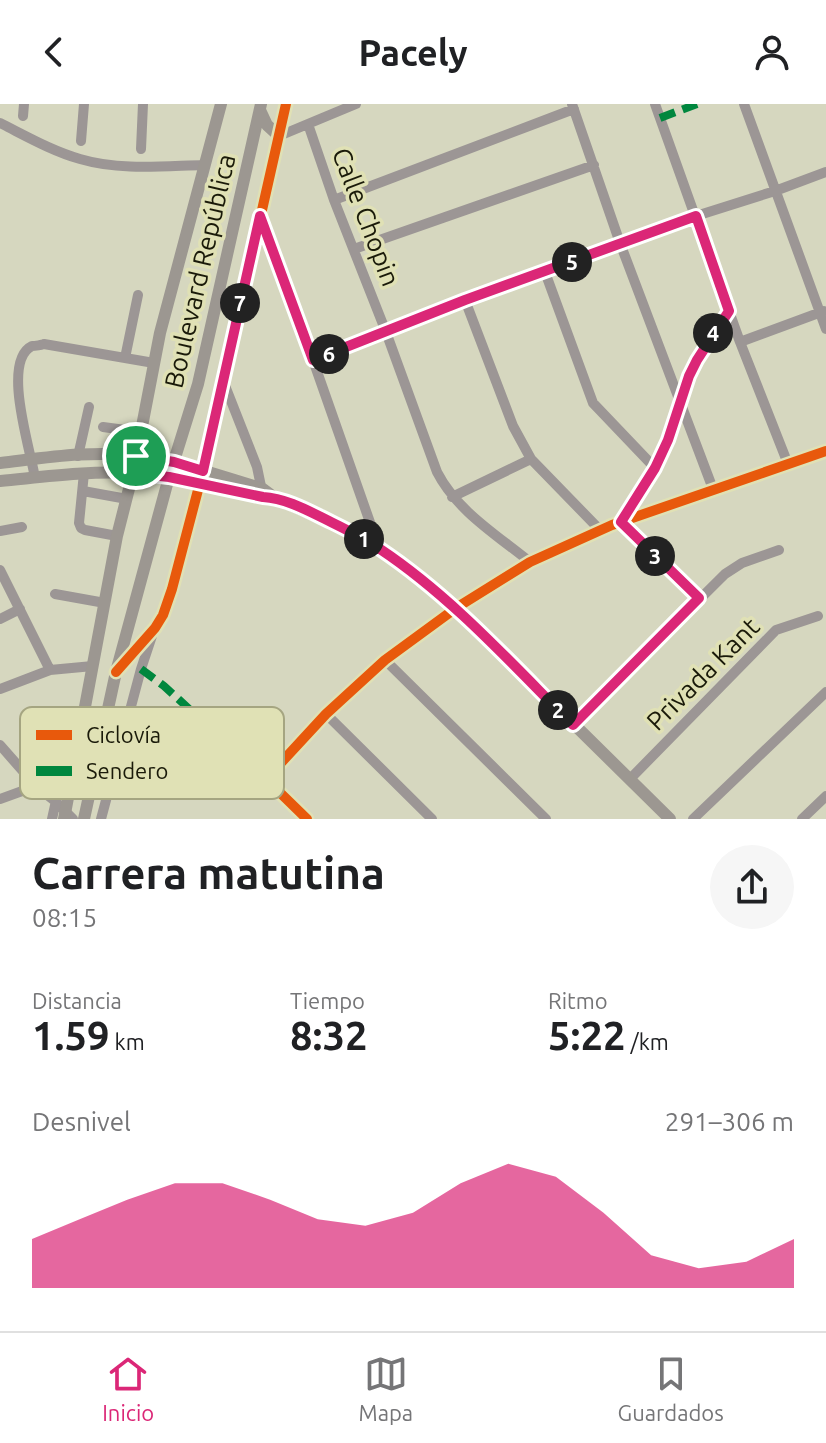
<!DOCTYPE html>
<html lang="es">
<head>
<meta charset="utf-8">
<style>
  :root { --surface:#fff; --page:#f6f6f6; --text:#202124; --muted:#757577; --line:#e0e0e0; --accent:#db2777 }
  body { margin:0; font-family:Ubuntu,sans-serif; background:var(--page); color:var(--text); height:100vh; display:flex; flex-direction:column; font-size:30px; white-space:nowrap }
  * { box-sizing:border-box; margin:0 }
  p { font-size:26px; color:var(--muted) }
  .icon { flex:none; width:44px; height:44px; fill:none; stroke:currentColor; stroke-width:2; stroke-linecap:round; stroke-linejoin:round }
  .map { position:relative; height:715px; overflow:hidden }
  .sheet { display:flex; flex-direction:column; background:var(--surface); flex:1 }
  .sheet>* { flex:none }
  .pin { position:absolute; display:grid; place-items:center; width:68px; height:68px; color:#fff; margin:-34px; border:4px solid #fff; border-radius:50%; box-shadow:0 2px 8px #0007 }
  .km { position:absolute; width:40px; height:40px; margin:-20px; border-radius:50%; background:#222; color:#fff; font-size:22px; line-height:40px; text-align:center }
  .round { display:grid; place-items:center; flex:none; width:84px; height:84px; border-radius:42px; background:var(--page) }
  .summary { display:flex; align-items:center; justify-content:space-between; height:136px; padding:0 32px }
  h1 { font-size:44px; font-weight:700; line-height:60px }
  .stats { display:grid; grid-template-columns:repeat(3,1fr); gap:12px; height:136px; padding:8px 32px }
  .stats div { display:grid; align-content:center }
  .stats b { font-size:40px; font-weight:700 }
  .stats small { font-size:22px; font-weight:400 }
  .stats p { font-size:22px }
  .chart { height:224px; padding:16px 32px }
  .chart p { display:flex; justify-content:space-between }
  .chart svg { width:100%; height:144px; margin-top:8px; fill:var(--accent); opacity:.7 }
  header { display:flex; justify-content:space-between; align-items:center; height:104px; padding:0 32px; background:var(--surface); font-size:36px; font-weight:700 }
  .menu { display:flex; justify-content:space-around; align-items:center; height:112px; border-top:2px solid var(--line); background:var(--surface); font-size:22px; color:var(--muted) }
  .menu a { display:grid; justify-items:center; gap:4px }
  .menu .on { color:var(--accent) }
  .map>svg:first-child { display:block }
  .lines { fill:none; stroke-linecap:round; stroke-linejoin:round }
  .minor { stroke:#9c9695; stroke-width:10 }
  .major { stroke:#9c9791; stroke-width:12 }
  .quiet { stroke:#00873e; stroke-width:8; stroke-dasharray:16 8; stroke-linecap:butt }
  .cycleway-casing { stroke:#e0e1b5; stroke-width:15 }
  .cycleway { stroke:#e8590c; stroke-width:10 }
  .route-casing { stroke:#fff; stroke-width:16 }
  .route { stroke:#db2777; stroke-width:10 }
  .labels { text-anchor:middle; stroke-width:7; stroke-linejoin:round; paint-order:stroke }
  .street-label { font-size:26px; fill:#1a1a09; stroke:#e0e1b5 }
  .key { fill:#e0e1b5; stroke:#a5a581; stroke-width:2 }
  .key-label { font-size:22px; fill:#1a1a09 }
</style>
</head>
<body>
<header><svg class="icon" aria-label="back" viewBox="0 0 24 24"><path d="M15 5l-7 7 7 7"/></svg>Pacely<svg class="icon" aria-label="person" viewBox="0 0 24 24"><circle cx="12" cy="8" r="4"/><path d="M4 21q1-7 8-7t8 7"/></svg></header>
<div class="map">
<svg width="826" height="715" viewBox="0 0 826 715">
  <rect width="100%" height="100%" fill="#d6d7bf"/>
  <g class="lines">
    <path class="minor" d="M572 0 620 139 713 385
      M655 0 740 238 788 360
      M744 0 826 225
      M23 12 24 0
      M0 19C26 32 52 47 80 55 121 67 163 62 205 61
      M308 20 334 96 386 228 437 368C457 407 497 431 530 458
      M279 32 356 0
      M81 37 84 0
      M141 45 143 0
      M334 96 574 5
      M260 112 313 256 379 444
      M354 145 594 61
      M545 168 593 299 655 364
      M465 196 513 322 531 355 600 426
      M740 238 824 207
      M125 254 138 191
      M313 256 465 196 696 112 775 87 826 68
      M224 279 257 363 263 392
      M103 323 140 328
      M78 352 89 303
      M84 369 79 419 81 424 85 426 117 432
      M35 374C31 347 1 257 32 242 34 242 43 241 44 240L154 259
      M83 387 127 395
      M452 393 531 355
      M0 427 22 423
      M0 466 50 566
      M55 490 105 499
      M699 494 621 418 655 364 668 336 689 272 697 256 729 207
      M0 515 20 505
      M385 556 546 715
      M117 567 155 524 163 511 172 485 203 367 286 0
      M0 585 50 566 93 562
      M326 610 432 715
      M573 621 725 470 742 459 779 446
      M0 641 36 682 55 697 73 715
      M630 675 776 526 818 512
      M0 695 36 682
      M52 715 70 633 74 625 81 618
      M101 715 141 565 152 532
      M307 715 266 675 326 610 385 556 456 504 530 458 612 421 826 347
      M693 715 826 588
      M802 715 826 692"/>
    <path class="major" d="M260 6 267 21 279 32
      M0 359C44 354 92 346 137 352 180 358 221 372 263 385L275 394 346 425 379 444 398 458 456 504 670 715
      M0 377C43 373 86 367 130 369 175 371 220 383 264 393
      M64 715 117 432 133 369 160 229 221 0
      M84 715 116 568 169 373 198 280 261 0"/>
    <path class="quiet" d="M660 14 697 0
      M141 565 164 582 266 675"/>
    <g class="cycleway-casing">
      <path id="cycleway" d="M116 568 155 524 163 511 172 485 203 367 286 0
        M307 715 266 675 326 610 385 556 456 504 530 458 612 421 826 347"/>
    </g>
    <use href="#cycleway" class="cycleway"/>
  </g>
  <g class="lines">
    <g class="route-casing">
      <path id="route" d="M260 112 313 256 465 196 696 112 729 207 697 256 689 272 668 336 655 364 621 418 699 494 573 621C512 560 452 493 380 445 361 432 341 423 321 413 303 404 283 394 263 393L169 373 133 369 136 352 174 358 203 367Z"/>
    </g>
    <use href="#route" class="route"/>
  </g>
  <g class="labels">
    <g class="street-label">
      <text transform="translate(366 113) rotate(69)" y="9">Calle Chopin</text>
      <text transform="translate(200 167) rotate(-77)" y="9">Boulevard República</text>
      <text transform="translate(703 570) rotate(-45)" y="9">Privada Kant</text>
    </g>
  </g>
  <rect x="20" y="603" width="264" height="92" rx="12" class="key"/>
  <rect x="36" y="626" width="36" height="10" fill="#e8590c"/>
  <rect x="36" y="662" width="36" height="10" fill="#00873e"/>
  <g class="key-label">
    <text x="86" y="639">Ciclovía</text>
    <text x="86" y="675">Sendero</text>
  </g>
</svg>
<div class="pin" style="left:136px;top:352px;background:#1e9e55"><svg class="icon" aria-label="arrive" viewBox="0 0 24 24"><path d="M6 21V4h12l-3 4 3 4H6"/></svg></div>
<b class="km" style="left:364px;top:435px">1</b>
<b class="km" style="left:558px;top:606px">2</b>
<b class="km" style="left:655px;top:452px">3</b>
<b class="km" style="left:713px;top:229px">4</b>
<b class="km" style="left:572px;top:158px">5</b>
<b class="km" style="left:329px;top:250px">6</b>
<b class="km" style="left:240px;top:199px">7</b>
</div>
<section class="sheet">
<div class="summary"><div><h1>Carrera matutina</h1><p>08:15</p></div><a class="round"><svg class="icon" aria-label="share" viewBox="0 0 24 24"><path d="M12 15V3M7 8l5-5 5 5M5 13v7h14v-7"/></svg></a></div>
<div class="stats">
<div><p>Distancia</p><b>1.59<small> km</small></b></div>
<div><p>Tiempo</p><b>8:32</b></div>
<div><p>Ritmo</p><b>5:22<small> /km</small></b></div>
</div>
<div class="chart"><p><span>Desnivel</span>291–306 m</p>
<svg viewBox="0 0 160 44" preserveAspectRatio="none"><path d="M0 44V29L10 23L20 17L30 12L40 12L50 17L60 23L70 25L80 21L90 12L100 6L110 10L120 21L130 34L140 38L150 36L160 29V44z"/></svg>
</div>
</section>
<nav class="menu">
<a class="on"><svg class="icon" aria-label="home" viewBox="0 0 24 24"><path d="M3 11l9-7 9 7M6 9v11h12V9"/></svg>Inicio</a>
<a><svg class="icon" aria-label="map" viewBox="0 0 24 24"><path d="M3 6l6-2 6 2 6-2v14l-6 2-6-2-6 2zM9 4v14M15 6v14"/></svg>Mapa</a>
<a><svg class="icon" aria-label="saved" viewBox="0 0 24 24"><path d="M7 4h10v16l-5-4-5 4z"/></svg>Guardados</a>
</nav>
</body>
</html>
